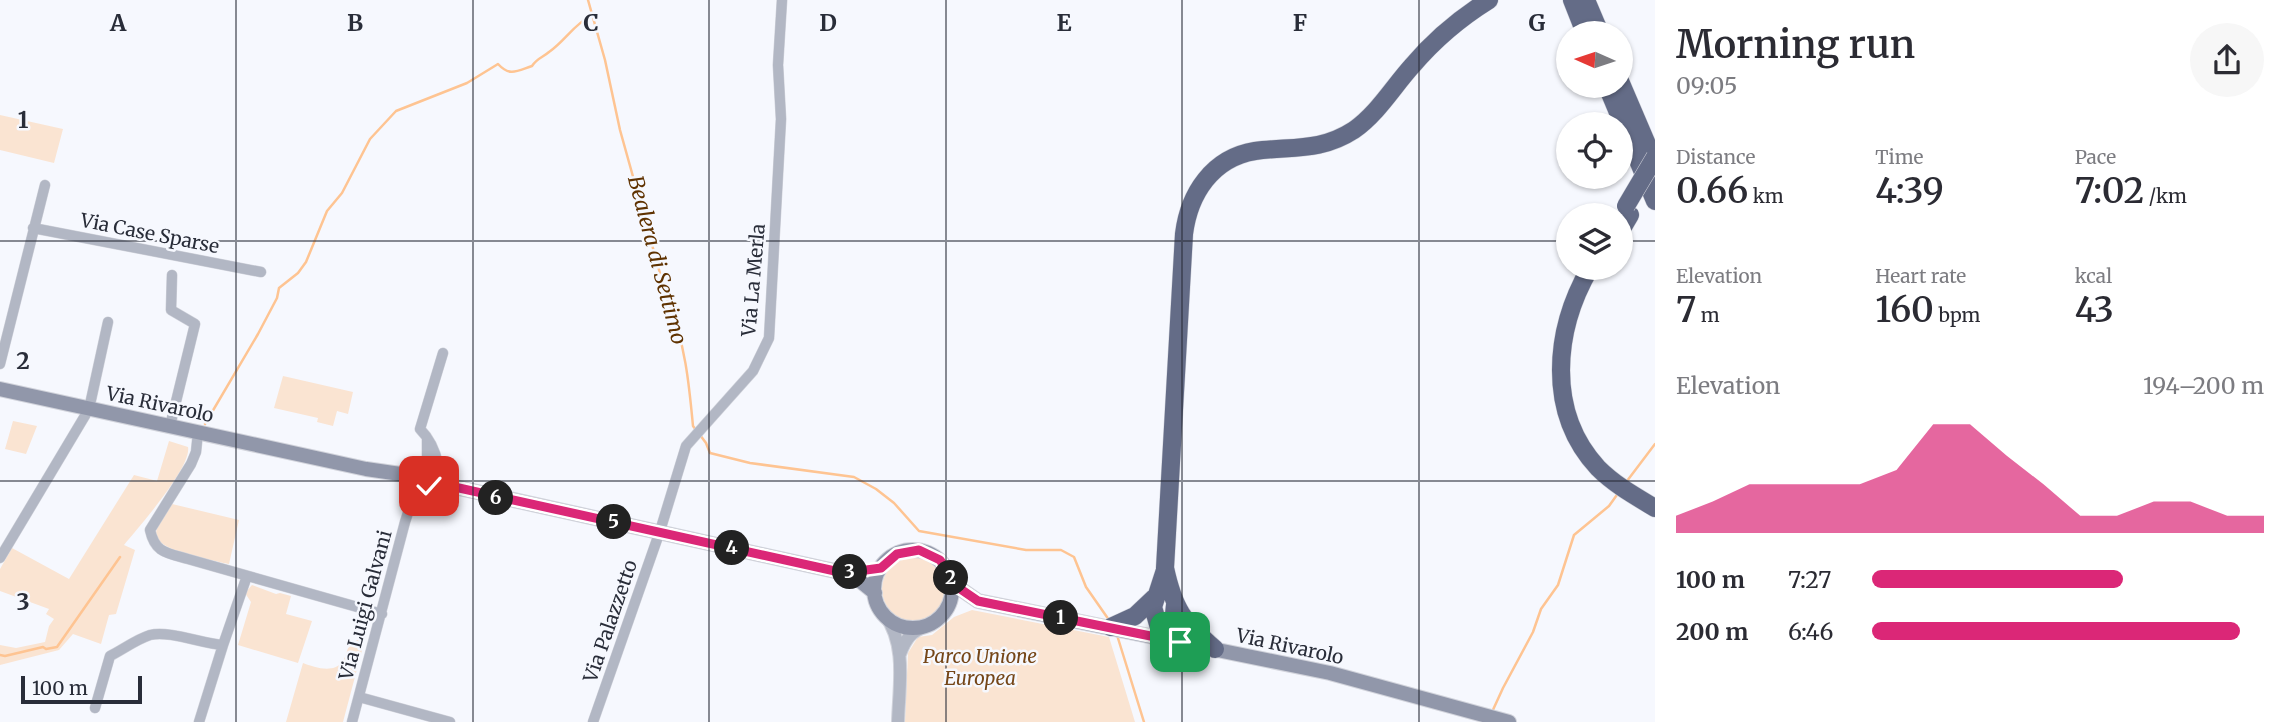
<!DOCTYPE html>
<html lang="en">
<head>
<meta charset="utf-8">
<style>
  :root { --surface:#fff; --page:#f7f7f7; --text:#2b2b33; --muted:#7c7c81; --accent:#db2777 }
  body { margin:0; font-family:Merriweather,serif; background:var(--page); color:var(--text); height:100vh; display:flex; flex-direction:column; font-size:26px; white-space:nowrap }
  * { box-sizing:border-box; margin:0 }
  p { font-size:23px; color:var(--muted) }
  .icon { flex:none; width:38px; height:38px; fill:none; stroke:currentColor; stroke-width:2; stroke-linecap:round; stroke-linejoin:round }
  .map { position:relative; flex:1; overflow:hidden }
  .side { display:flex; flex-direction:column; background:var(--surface); width:630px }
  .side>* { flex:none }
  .needle { width:46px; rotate:273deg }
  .tools { position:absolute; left:1556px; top:21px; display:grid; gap:14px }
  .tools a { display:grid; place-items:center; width:77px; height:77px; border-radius:50%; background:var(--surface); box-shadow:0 2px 5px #0004; font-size:35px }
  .scale { position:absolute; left:21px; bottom:18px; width:121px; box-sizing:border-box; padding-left:7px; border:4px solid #292d39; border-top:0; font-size:19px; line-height:24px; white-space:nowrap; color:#292d39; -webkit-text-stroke:5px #f6f8fe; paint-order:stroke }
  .pin { position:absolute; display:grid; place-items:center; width:60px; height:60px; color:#fff; margin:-30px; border-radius:14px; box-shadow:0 4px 10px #0006 }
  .km { position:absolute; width:35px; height:35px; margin:-18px; border-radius:50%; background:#222; color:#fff; font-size:19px; line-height:35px; text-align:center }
  .round { display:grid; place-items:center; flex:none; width:74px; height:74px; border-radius:37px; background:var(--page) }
  .overview { display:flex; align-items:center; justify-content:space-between; height:119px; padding:0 21px }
  h1 { font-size:38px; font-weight:600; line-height:52px }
  .stats { display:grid; grid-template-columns:repeat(3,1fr); gap:10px; height:119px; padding:7px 21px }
  .stats div { display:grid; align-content:center }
  .stats b { font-size:35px; font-weight:600 }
  .stats small { font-size:19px; font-weight:400 }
  .stats p { font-size:19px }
  .chart { height:196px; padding:14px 21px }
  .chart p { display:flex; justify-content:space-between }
  .chart svg { width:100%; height:126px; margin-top:7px; fill:var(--accent); opacity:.7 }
  ul { padding:0 21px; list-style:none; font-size:23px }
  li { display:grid; grid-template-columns:112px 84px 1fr; align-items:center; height:52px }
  li i { height:18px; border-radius:9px; background:var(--accent) }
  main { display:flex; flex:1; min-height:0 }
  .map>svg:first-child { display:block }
  .green { fill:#fae4d2 }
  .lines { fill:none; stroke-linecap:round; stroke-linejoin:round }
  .stream { stroke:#fec492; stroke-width:2.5 }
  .minor-casing { stroke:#d1d3db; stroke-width:11 }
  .tertiary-casing { stroke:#d1d3db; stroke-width:14 }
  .secondary-casing { stroke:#d1d3db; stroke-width:16 }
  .motorway-casing { stroke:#d1d3db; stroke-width:19 }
  .minor { stroke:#b2b7c4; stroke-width:10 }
  .tertiary { stroke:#b2b7c4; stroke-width:12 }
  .secondary { stroke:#9197aa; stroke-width:14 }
  .motorway { stroke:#646c87; stroke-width:18 }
  .motorway-bridge-casing { stroke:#d1d3db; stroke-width:19; stroke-linecap:butt }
  .motorway-bridge { stroke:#646c87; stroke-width:18 }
  .route-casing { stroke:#fff; stroke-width:14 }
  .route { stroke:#db2777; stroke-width:9 }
  .grid { fill:none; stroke:#292d39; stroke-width:2; stroke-opacity:0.55 }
  .labels { text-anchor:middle; stroke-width:5; stroke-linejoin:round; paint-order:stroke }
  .street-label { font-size:19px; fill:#292d39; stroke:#f6f8fe }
  .park-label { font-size:19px; font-style:italic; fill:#754618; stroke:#f6f8fe }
  .water-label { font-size:21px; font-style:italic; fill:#5f3200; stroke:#f6f8fe }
  .grid-label { font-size:23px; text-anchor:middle; font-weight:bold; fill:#292d39; stroke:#f6f8fe; stroke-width:5; stroke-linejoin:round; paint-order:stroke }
</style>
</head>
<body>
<main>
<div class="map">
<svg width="1655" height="722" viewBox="0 0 1655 722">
  <rect width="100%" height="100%" fill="#f6f8fe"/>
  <path class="green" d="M0 115 63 129 54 163 0 150Z
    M283 376 353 392 348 414 337 411 333 426 317 422 318 418 274 408Z
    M13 421 37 426 26 454 5 449Z
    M169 441 188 447C192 467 138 528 124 545L135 550 116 614 109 615 101 644 73 634 59 650 0 665V645L16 648 45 642 49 626 54 619 46 614 49 609 0 591V569L12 548 69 579 134 475 157 481Z
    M172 504 239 520 229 564C214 560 154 551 156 533 157 523 167 512 172 504Z
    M882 589a32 32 0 1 1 64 0a32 32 0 1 1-64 0Z
    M252 585 276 594 280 593 291 596 286 614 312 621 298 663 238 645 251 602 245 593Z
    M972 610 1109 637 1135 722H905L908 653 918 637 932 635 954 617Z
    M359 639H365L343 722H286L303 663C314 667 333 674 342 662 350 652 343 647 359 639Z"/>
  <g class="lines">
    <path class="stream" d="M588 0 605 60 620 130 668 302C685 342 689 383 693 426L696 430
      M205 424 258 334 277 298 279 288 298 273 306 262 327 211 342 193 370 139 396 111 467 83 498 64C510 77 517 71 532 66 537 58 542 58 549 52 566 40 573 25 592 15
      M700 435 706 443 710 453 750 463 854 477 876 489 894 503 919 531 1026 550H1061L1074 557 1086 587 1109 620
      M1627 481 1655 444
      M1117 635 1144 722
      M0 655 5 656 43 647 46 649 57 647 120 557
      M1492 712 1503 688 1533 632 1541 609 1558 585 1574 535 1609 506 1619 492"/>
    <g class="minor-casing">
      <path id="minor" d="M33 228 261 272
        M0 364 45 185
        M170 426 195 324 171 310 172 275
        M198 432 196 452 191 464 150 530C155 553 167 553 188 559L382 614
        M438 464C435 450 430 439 420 429L443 353
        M427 465V438
        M0 558 89 409 108 322
        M359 697 450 722
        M95 708 110 656C122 650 137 639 150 635 169 630 203 644 223 645L247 576
        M199 722 223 645
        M352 722 405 522 413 497 423 482
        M593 722 660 531 686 446 753 371 769 338 781 119 778 65 782 0"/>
    </g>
    <g class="tertiary-casing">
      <path id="tertiary" d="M885 615C907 645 899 686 898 722
        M900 654C906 638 911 632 927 625"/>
    </g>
    <g class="secondary-casing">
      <path id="secondary" d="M0 389 366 469 421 477
        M421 475a12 12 0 1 1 24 0a12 12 0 1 1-24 0Z
        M441 484 844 573 859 580 875 593
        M874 589a39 39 0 1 1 78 0a39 39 0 1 1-78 0Z
        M951 579 959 588 978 601 1330 673 1509 722"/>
    </g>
    <g class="motorway-casing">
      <path id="motorway" d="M1572 0 1585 33
        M1586 0 1600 33
        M1620 81 1655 163
        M1607 86 1655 201
        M1620 232 1630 215
        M1590 268C1554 330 1546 412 1598 468 1615 485 1635 496 1655 508
        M1165 570 1153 607 1162 638 1173 624 1175 605
        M1111 627 1135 616 1154 598
        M1215 649C1183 621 1174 610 1165 568L1184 234C1189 194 1212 158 1255 151 1292 146 1320 152 1354 130 1378 113 1393 87 1412 66 1434 40 1460 18 1489 0"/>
    </g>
    <use href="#minor" class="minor"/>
    <use href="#tertiary" class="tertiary"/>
    <use href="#secondary" class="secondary"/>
    <use href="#motorway" class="motorway"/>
    <g class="motorway-bridge-casing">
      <path id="motorway-bridge" d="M1626 206 1655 157"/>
    </g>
    <use href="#motorway-bridge" class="motorway-bridge"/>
  </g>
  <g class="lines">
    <g class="route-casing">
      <path id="route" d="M429 486 441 484 844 573 881 568 897 554 919 550 940 560 959 588 978 601 1180 642"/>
    </g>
    <use href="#route" class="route"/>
  </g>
  <path class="grid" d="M236 0V722M473 0V722M709 0V722M946 0V722M1182 0V722M1419 0V722M0 241H1568M1620 241H1655M0 481H1655"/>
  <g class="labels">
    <g class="street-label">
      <text transform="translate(150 233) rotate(11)" y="7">Via Case Sparse</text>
      <text transform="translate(753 280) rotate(-85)" y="7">Via La Merla</text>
      <text transform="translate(160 404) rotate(12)" y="7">Via Rivarolo</text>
      <text transform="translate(365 605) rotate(-75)" y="7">Via Luigi Galvani</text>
      <text transform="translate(610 621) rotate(-71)" y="7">Via Palazzetto</text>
      <text transform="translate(1290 646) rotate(12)" y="7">Via Rivarolo</text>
    </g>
    <g class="park-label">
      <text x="980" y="663">Parco Unione<tspan x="980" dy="22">Europea</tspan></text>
    </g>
    <g class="water-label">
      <text transform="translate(657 260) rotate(75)" y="7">Bealera di Settimo</text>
    </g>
  </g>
  <g class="grid-label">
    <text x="118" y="31">A</text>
    <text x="355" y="31">B</text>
    <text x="591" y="31">C</text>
    <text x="828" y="31">D</text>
    <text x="1064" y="31">E</text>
    <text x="1300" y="31">F</text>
    <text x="1537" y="31">G</text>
    <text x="23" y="128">1</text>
    <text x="23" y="369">2</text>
    <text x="23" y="610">3</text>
  </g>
</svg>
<div class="tools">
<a><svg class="needle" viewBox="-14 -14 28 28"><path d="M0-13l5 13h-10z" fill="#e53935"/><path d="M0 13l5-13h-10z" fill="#7c7c81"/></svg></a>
<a><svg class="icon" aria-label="locate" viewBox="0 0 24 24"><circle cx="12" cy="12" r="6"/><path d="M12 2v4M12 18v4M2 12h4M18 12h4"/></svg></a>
<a><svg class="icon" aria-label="layers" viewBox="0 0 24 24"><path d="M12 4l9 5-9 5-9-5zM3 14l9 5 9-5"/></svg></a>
</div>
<div class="scale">100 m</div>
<div class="pin" style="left:1180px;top:642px;background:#1e9e55"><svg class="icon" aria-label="arrive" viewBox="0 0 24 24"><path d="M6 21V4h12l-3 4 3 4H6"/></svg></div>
<div class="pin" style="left:429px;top:486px;background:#d93025"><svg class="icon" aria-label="check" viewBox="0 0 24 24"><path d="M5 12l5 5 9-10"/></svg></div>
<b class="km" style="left:1061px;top:618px">1</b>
<b class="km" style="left:951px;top:578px">2</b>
<b class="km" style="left:850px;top:572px">3</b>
<b class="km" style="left:732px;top:548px">4</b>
<b class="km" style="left:614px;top:522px">5</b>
<b class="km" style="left:496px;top:498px">6</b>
</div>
<section class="side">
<div class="overview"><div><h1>Morning run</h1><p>09:05</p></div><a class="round"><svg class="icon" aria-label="share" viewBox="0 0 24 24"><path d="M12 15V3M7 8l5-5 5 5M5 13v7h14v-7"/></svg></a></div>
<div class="stats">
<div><p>Distance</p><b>0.66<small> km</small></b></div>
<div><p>Time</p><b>4:39</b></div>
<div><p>Pace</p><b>7:02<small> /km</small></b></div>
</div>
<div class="stats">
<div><p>Elevation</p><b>7<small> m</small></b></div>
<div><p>Heart rate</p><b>160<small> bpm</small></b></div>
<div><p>kcal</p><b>43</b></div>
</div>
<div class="chart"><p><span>Elevation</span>194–200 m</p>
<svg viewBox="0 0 160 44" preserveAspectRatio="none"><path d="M0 44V38L10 33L20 27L30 27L40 27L50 27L60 22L70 6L80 6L90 17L100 27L110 38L120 38L130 33L140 33L150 38L160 38V44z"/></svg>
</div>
<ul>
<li><b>100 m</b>7:27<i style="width:64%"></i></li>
<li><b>200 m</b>6:46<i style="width:94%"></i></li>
</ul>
</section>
</main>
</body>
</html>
